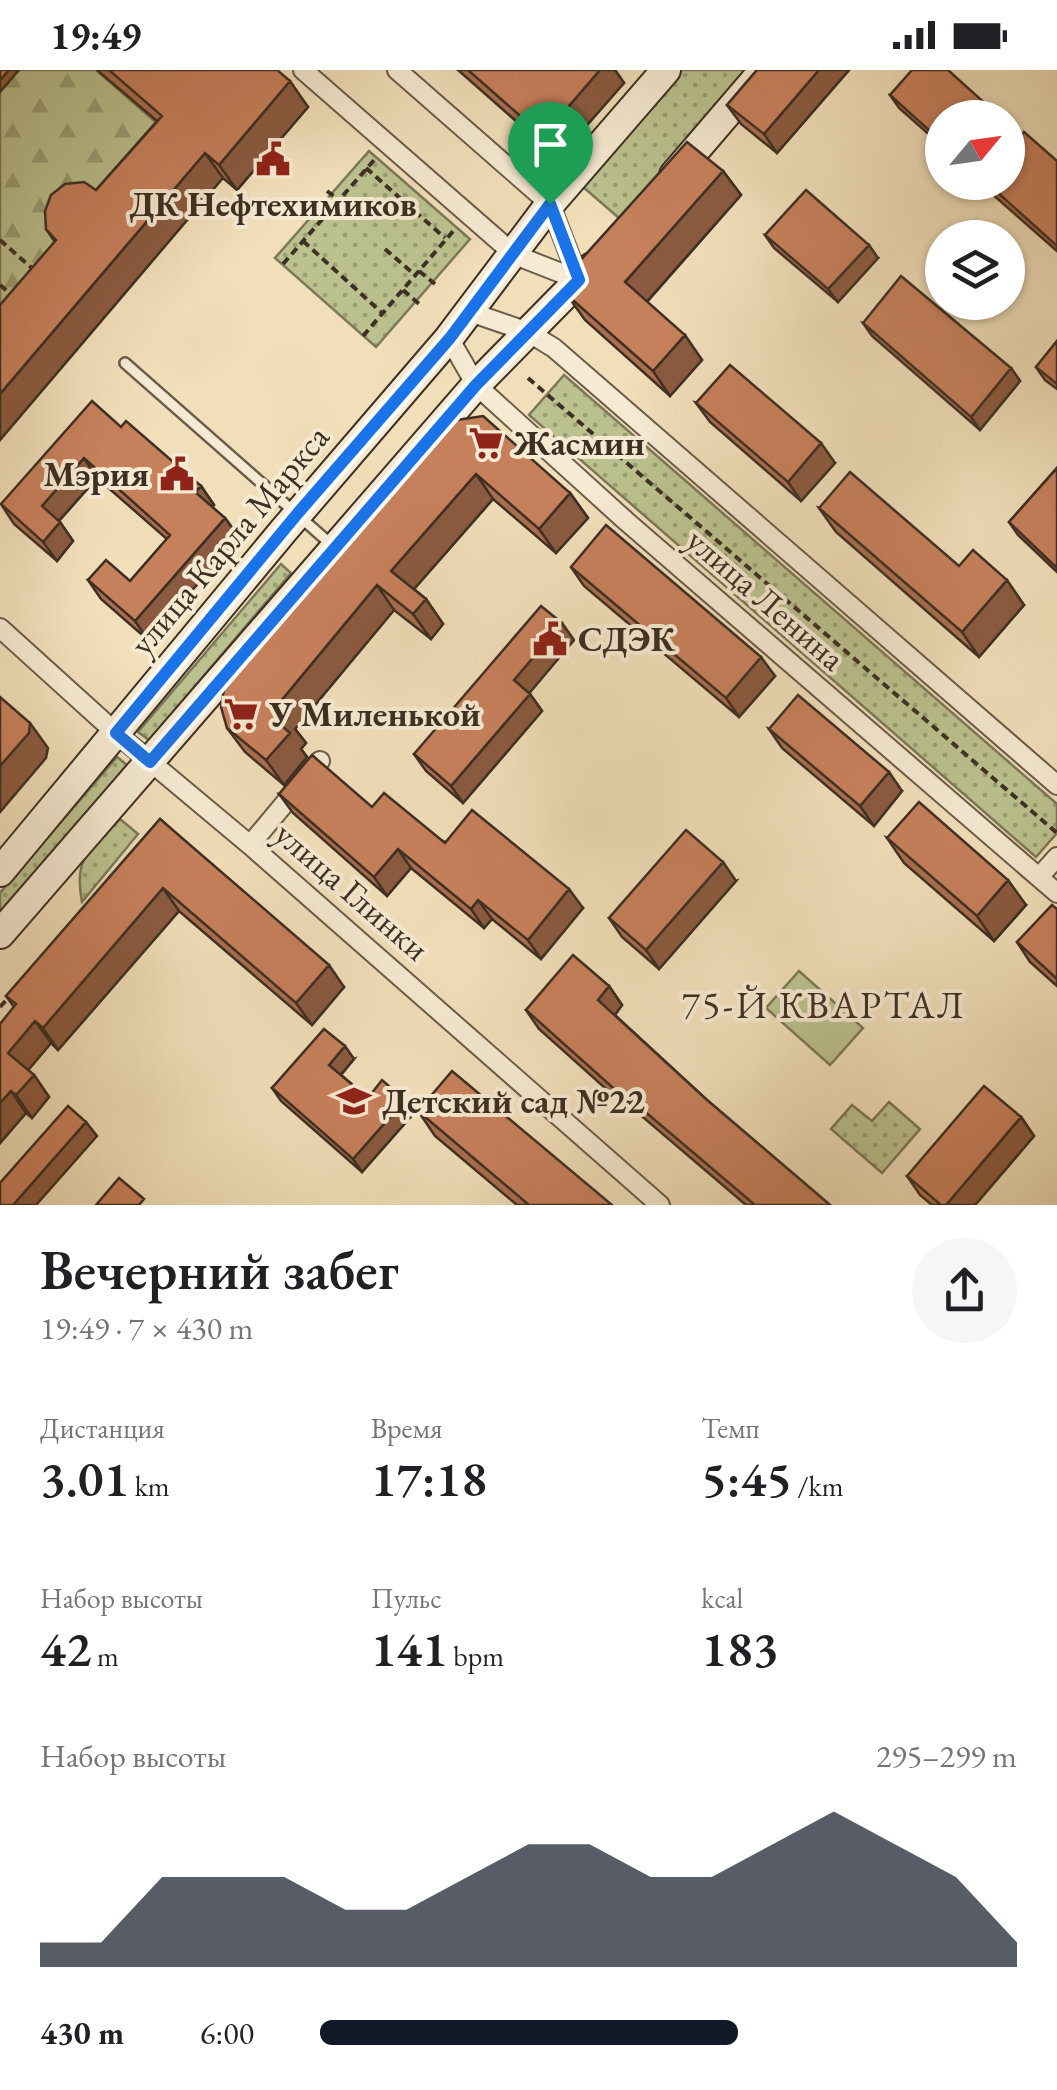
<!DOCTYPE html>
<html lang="ru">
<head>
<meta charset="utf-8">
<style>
  :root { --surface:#fff; --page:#f6f6f6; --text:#202124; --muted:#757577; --accent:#111827 }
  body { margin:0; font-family:"EB Garamond",serif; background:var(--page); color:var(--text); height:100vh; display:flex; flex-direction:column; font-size:38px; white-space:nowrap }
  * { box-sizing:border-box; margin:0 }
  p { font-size:32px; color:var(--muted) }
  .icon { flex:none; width:55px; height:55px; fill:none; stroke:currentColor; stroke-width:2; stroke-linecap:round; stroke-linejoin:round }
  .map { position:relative; height:1135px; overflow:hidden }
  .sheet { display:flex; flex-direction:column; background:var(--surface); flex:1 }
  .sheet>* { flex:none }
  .needle { width:65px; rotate:61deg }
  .buttons { position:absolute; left:925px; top:30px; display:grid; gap:20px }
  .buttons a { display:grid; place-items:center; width:100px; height:100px; border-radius:50%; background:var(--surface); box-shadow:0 2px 8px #0004; font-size:50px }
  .pin { position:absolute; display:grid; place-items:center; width:85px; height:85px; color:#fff; margin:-102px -42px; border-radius:50% 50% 50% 0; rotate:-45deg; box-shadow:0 0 10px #0007 }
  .pin .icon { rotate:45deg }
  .round { display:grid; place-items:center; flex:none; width:105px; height:105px; border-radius:52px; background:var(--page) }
  .head { display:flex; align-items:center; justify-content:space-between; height:170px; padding:0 40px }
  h1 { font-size:55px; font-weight:600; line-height:75px }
  .metrics { display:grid; grid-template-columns:repeat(3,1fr); gap:15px; height:170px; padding:10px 40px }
  .metrics div { display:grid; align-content:center }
  .metrics b { font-size:50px; font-weight:600 }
  .metrics small { font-size:28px; font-weight:400 }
  .metrics p { font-size:28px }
  .chart { height:280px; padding:20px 40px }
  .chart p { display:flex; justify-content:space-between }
  .chart svg { width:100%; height:180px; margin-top:10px; fill:var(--accent); opacity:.7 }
  ul { padding:0 40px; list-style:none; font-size:32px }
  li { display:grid; grid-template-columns:160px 120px 1fr; align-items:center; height:75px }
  li i { height:25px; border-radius:12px; background:var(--accent) }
  .status { display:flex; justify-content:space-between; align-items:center; height:70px; padding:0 50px; background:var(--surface); direction:ltr }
  .status svg { height:28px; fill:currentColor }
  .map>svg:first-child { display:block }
  .grass { fill:url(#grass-dots); stroke:#7c7859; stroke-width:2.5 }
  .forest { fill:url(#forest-firs); stroke:#7c7859; stroke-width:2.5 }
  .pitch { fill:#bbc28f; stroke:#7c7859; stroke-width:2.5 }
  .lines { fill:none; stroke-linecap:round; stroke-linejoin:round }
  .lane-casing { stroke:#6b5b49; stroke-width:14 }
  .street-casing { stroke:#6b5b49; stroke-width:22 }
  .secondary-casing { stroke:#3e2f23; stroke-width:32 }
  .path { stroke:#3e2f23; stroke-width:4; stroke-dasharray:8 5; stroke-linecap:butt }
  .lane { stroke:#f6ead2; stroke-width:9 }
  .street { stroke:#f6ead2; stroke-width:18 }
  .secondary { stroke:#f6ead2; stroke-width:28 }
  .wall { fill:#ab6e4f; stroke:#3e2f23; stroke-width:2.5 }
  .shaded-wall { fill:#8b5a40; stroke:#3e2f23; stroke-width:2.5 }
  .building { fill:#c7805c; stroke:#3e2f23; stroke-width:2.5 }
  .route-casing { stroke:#fff; stroke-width:20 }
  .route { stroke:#1a73e8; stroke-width:12 }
  .labels { text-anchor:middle; stroke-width:8; stroke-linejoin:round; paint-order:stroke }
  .poi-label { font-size:35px; font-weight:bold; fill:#3e2f23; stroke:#f6ead2; text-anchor:start }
  .street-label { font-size:35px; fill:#3e2f23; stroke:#f6ead2 }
  .neighbourhood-label { font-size:38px; letter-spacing:2.5px; fill:#3e2f23; stroke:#f6ead2 }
</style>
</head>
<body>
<div class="status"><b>19:49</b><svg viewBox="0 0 49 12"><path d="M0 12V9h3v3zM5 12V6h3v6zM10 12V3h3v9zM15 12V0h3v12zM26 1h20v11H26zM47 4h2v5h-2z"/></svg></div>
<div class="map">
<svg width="1057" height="1135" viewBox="0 0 1057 1135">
  <defs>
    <pattern id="grass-dots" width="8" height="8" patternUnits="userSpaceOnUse" patternTransform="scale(2.5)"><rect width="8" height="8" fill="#bbc28f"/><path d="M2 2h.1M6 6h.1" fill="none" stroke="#999e74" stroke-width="1.8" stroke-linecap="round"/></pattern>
    <pattern id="forest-firs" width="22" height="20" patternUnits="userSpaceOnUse" patternTransform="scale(2.5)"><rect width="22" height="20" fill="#bbc28f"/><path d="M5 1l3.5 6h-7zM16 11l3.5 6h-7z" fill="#999e74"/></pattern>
  </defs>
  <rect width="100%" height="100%" fill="#f1dfba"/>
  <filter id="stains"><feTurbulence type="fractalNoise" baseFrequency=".002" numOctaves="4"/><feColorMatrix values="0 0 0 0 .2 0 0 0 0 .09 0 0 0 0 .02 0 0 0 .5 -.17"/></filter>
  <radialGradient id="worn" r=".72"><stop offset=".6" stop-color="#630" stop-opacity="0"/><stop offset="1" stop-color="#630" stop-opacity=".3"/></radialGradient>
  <path class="grass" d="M682 0H747L620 149 582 116Z
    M369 81 470 169 376 277 275 188Z
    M564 305 1057 734V763L1036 787 529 345Z
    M281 494 291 503 149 670 138 662Z
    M117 687 127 695 0 844V823Z
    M120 749 138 764 82 832C73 785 91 781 120 749Z
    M889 1032 920 1059 882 1103 831 1059 852 1035 872 1051Z"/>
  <path class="forest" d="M0 0H96L166 61 0 255Z"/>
  <path class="pitch" d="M799 901 863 958 830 995 766 938Z"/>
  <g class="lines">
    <g class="lane-casing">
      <path id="lane" d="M125 293 333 476"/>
    </g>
    <g class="street-casing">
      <path id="street" d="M303 0 515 185 579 210
        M397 0 550 134 579 210
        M470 242 528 262 554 278 1057 715
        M449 268 476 315 626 451 1057 823
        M0 558 116 663 250 775 660 1135
        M250 775 320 691
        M1039 807 1057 787"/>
    </g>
    <g class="secondary-casing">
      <path id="secondary" d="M674 105 764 0
        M0 802 284 460 449 268 550 134 666 0
        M0 864 476 315 592 197"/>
    </g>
    <path class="path" d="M366 98 445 168
      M327 121 339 130
      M314 137 325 145
      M0 170 34 200
      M303 171 381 242
      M385 179 416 206
      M283 194 375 89
      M419 201 435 214
      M0 215 12 225
      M403 220 419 234
      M363 266 455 159
      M528 308 1057 763
      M0 937 11 925"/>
    <use href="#lane" class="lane"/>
    <use href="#street" class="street"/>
    <use href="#secondary" class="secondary"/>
  </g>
  <path class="wall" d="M97 0H277L308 37 237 120 223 108 55 172 46 159 96 120 157 51Z
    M458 0H615L624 13 558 88Z
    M757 0H849L777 83 741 54 727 35Z
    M890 25 988 36 996 48H942V76L899 38Z
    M1057 91V181L991 123 984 112H1008Z
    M723 101 741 125 647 232 702 290 670 326 585 250 567 225Z
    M765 165 878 188 838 232 774 178Z
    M863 253 1011 298 1020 311 980 360 872 266Z
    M1057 271V319L1045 310 1036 297Z
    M696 333 835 393 801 431 710 352Z
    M457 350 570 423 588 448 556 483 493 429 414 519 426 529 443 554 431 569 394 540 295 659 306 673 301 679 307 687 284 715 245 682 227 658Z
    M121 357 201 416 214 435 212 437 225 448 239 467 148 570 101 529 88 510 130 511 167 469 97 408 59 451 73 471 57 491 14 454 1 434Z
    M1057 398V502L1018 465 1009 452Z
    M819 438 959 496 1024 535 979 587 836 462Z
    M571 497 775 606 739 647 584 516Z
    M574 570 529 623 542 641 463 733 426 701 414 684Z
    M769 659 902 721 874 756 782 678Z
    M279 724 372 737 583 838 541 889 492 849 484 858 411 798 387 826 293 743Z
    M160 749 344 917 312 955 179 841 58 980 51 973 28 1000 34 1005 49 1027 32 1048 26 1043 0 1073 14 937 6 926Z
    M887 768 1026 835 994 871 904 793Z
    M736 811 659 899 622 867 609 848Z
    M1057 839V916L1030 892 1017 872Z
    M609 916 622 935 615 945 707 1030 830 1135H746L637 1042 634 1044 539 959 526 940Z
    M354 989 341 1005 368 1028 414 1043 362 1102 281 1031 272 1018Z
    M418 1041 612 1135H517L435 1066Z
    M1021 1047 1034 1066 975 1135H932L920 1125 907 1106Z"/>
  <path class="shaded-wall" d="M9 0H19L0 22V10Z
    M600 0H615L624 13 558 88 543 66Z
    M819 0H849L777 83 764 64Z
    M290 11 308 37 237 120 219 95Z
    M988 36 996 48H977Z
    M205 83 223 108 0 370V324Z
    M723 101 741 125 642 237 625 212Z
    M869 175 878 188 838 232 828 219Z
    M685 265 702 290 670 326 653 301Z
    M1011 298 1020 311 980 360 971 347Z
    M821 373 835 393 801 431 788 412Z
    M84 388 97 408 55 455 42 436Z
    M476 404 493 429 408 526 391 501Z
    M201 416 214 435 209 441 195 422Z
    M570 423 588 448 556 483 539 459Z
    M225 448 239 467 148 570 135 551Z
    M60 452 73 471 57 491 43 472Z
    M1007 510 1024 535 979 587 962 562Z
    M377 515 394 540 295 659 306 673 301 679 307 687 284 715 266 690 282 656 276 637Z
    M426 529 443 554 431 569 413 544Z
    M562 553 574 570 526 627 514 610Z
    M761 587 775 606 739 647 726 628Z
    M530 624 542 641 463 733 451 716Z
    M30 653 48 678 46 688 0 742V696Z
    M889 702 902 721 874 756 860 736Z
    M398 779 411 798 387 826 374 807Z
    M723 792 736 811 659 899 646 880Z
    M1008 810 1026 835 994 871 977 846Z
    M163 818 179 841 58 980 43 958Z
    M569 819 583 838 541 889 528 870Z
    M478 830 492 849 484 858 471 839Z
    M329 895 344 917 312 955 296 933Z
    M609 916 622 935 612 949 598 930Z
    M35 951 51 973 24 1005 8 983Z
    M345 976 354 989 338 1008 329 995Z
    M34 1005 49 1027 32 1048 16 1025Z
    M11 1021 26 1043 0 1073V1033Z
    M623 1023 637 1042 634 1044 621 1025Z
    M405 1030 414 1043 362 1102 353 1089Z
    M1021 1047 1034 1066 975 1135H946Z
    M86 1052 97 1066 36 1135H13Z"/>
  <path class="building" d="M0 0H9L0 10Z
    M109 0H277L290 11 219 95 205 83 0 324V235L56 170 46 159 45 141 51 125 65 114 84 112 96 120 162 46Z
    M468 0H600L543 66Z
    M757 0H819L764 64 727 35Z
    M912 0H948L988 36 977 48H942V72L890 25Z
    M1024 62 1057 91V176L986 112H1008V81Z
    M687 72 723 101 625 212 685 265 653 301 567 225 569 203Z
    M806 120 869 175 828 219 765 165Z
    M901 206 1011 298 971 347 863 253Z
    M1057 271V314L1036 297Z
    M730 295 821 373 788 412 696 333Z
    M92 331 121 357 126 351 201 416 195 422 225 448 135 551 88 510 106 490 130 511 170 465 84 388 42 436 60 452 43 472 1 434Z
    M483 346 570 423 539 459 476 404 391 501 426 529 413 544 377 515 276 637 288 648 282 656 290 663 266 690 227 658 221 637 224 619 457 350Z
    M1057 398V498L1009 452Z
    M850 402 959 496 973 480 1007 510 962 562 819 438Z
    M606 455 761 587 726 628 571 497Z
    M541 536 562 553 514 610 530 624 451 716 414 684Z
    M798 625 889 702 860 736 769 659Z
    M0 627 30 653 29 663 0 696Z
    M312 685 372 737 384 723 445 773 472 740 569 819 528 870 478 830 471 839 398 779 374 807 279 724Z
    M919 732 1008 810 977 846 887 768Z
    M160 749 329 895 296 933 163 818 43 958 35 951 8 983 34 1005 16 1025 11 1021 0 1033V954L16 934 6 926Z
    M686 760 723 792 646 880 609 848Z
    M1052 835 1057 839V909L1017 872Z
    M573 885 609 916 598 930 707 1030 830 1135H755L623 1023 621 1025 526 940Z
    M324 959 345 976 329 995 368 1028 382 1010 405 1030 353 1089 272 1018Z
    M452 1001 612 1135H529L418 1041Z
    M984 1016 1021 1047 946 1135H941L907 1106Z
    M68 1036 86 1052 13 1135H0V1113Z
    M119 1108 144 1129 139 1135H96Z"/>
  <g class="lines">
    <g class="route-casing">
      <path id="route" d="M550 134 579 210 476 315 150 692 116 663 298 443 450 268Z"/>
    </g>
    <use href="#route" class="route"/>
  </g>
  <defs>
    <g id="civic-bare" transform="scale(2.7)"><path d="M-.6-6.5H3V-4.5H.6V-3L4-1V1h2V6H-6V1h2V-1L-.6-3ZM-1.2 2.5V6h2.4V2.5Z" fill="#8f2418" stroke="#f6ead2" stroke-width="2.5" paint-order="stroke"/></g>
    <g id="supermarket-bare" transform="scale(2.7)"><path d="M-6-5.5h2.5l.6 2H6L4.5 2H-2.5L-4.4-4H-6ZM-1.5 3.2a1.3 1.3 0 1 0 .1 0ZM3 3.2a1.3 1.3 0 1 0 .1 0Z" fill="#8f2418" stroke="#f6ead2" stroke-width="2.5" paint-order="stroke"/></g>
    <g id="school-bare" transform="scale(2.7)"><path d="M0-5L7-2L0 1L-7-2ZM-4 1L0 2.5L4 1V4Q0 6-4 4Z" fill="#8f2418" stroke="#f6ead2" stroke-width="2.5" paint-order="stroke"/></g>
  </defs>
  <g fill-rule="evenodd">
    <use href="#civic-bare" x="273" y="89"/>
    <use href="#supermarket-bare" x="486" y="373"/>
    <use href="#civic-bare" x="177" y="404"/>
    <use href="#civic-bare" x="550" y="569"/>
    <use href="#supermarket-bare" x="241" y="644"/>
    <use href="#school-bare" x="354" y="1031"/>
  </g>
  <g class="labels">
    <g class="poi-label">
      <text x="273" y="146" text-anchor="middle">ДК Нефтехимиков</text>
      <text x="514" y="385">Жасмин</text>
      <text x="149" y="416" text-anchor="end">Мэрия</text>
      <text x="578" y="581">СДЭК</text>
      <text x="269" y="656">У Миленькой</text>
      <text x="382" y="1043">Детский сад №22</text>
    </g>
    <g class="street-label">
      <text transform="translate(229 470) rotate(-50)" y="12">улица Карла Маркса</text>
      <text transform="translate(766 529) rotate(41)" y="12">улица Ленина</text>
      <text transform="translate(352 821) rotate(41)" y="12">улица Глинки</text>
    </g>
    <g class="neighbourhood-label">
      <text x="824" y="948">75-Й КВАРТАЛ</text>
    </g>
  </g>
  <rect width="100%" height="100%" filter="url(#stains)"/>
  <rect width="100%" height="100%" fill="url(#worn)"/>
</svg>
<div class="buttons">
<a><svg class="needle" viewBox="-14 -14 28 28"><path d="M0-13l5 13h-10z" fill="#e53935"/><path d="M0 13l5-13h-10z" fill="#757577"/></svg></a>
<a><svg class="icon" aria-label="layers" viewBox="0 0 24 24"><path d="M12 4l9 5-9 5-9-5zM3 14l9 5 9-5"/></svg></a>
</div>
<div class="pin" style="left:550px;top:134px;background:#1e9e55"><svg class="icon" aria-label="arrive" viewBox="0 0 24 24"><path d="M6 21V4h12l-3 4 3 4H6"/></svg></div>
</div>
<section class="sheet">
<div class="head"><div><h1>Вечерний забег</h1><p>19:49 · 7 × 430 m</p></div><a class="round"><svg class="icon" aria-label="share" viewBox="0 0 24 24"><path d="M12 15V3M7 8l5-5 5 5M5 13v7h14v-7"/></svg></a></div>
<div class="metrics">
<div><p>Дистанция</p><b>3.01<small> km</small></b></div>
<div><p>Время</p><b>17:18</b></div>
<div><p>Темп</p><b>5:45<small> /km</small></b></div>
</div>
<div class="metrics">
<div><p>Набор высоты</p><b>42<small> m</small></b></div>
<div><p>Пульс</p><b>141<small> bpm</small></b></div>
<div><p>kcal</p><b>183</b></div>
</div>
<div class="chart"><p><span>Набор высоты</span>295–299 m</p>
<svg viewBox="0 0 160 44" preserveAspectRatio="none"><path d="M0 44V38L10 38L20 22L30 22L40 22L50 30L60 30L70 22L80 14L90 14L100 22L110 22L120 14L130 6L140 14L150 22L160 38V44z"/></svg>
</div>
<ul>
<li><b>430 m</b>6:00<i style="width:60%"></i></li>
</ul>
</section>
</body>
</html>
